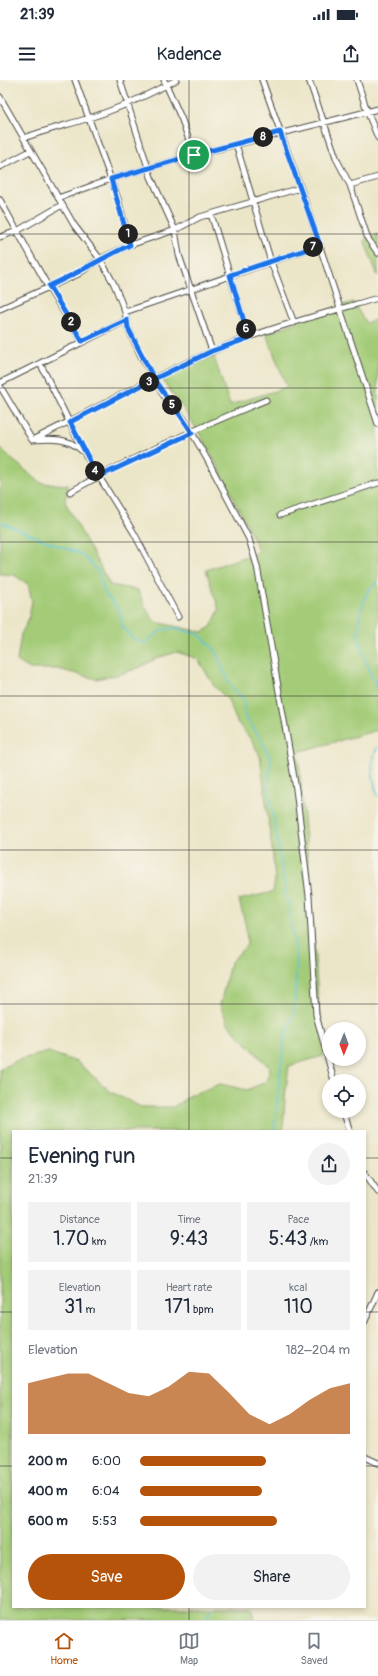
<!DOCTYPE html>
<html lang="en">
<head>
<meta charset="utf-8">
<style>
  :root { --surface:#fff; --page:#f2f2f3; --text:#1f2937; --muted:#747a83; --line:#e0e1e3; --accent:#b45309 }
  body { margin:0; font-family:Pangolin,sans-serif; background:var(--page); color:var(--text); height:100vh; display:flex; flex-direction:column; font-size:15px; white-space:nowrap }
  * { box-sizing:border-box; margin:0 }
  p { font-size:13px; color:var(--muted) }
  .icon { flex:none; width:22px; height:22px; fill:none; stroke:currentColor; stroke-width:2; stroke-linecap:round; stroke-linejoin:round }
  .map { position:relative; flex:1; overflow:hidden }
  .side { position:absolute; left:12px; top:1050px; width:354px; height:478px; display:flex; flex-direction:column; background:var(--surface); border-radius:0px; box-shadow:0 2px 6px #0003 }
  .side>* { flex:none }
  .needle { width:26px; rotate:181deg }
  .fabs { position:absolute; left:322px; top:942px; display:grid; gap:8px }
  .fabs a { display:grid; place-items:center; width:44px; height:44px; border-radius:50%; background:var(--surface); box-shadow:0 2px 6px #0003; font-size:20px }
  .pin { position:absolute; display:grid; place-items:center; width:34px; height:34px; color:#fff; margin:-17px; border:2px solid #fff; border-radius:50%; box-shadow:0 1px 4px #0007 }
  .km { position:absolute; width:20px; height:20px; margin:-10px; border-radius:50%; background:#222; color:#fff; font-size:11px; line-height:20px; text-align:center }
  .round { display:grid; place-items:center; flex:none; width:42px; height:42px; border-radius:21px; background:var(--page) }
  .overview { display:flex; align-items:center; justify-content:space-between; height:68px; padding:0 16px }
  h1 { font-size:22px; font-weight:600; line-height:30px }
  .figures { display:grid; grid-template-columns:repeat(3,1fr); gap:6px; height:68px; padding:4px 16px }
  .figures div { display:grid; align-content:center; border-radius:0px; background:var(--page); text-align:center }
  .figures b { font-size:20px; font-weight:600 }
  .figures small { font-size:11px; font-weight:400 }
  .figures p { font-size:11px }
  .chart { height:112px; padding:8px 16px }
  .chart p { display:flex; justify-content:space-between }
  .chart svg { width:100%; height:72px; margin-top:4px; fill:var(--accent); opacity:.7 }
  .cta { display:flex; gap:8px; margin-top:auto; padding:8px 16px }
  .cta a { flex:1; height:46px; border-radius:24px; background:var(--accent); color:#fff; font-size:16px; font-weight:600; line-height:46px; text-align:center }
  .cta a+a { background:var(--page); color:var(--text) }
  ul { padding:0 16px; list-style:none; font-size:13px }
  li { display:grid; grid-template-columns:64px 48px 1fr; align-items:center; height:30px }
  li i { height:10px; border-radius:5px; background:var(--accent) }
  .status { display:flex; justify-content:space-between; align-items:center; height:28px; padding:0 20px; background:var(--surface); direction:ltr }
  .status svg { height:11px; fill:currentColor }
  header { display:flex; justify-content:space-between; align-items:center; height:52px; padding:0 16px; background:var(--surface); font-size:18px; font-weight:600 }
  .tabs { display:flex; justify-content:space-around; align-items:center; height:56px; border-top:1px solid var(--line); background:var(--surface); font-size:11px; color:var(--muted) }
  .tabs a { display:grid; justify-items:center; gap:2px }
  .tabs .active { color:var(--accent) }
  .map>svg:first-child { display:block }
  .green { fill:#a4cc78; stroke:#687c52 }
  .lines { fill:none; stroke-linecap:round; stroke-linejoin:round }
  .stream { stroke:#5cc4d8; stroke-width:1.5 }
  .minor-casing { stroke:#484743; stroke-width:7 }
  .minor { stroke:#fff; stroke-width:5 }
  .route-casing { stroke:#fff; stroke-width:8 }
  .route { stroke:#1a73e8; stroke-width:5 }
  .grid { fill:none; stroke:#2b2b2b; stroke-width:1; stroke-opacity:0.55 }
</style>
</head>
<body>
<div class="status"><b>21:39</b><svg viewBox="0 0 49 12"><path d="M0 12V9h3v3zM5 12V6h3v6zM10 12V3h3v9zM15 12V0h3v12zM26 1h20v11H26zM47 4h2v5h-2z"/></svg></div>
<header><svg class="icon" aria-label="menu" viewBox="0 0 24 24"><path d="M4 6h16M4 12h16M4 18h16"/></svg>Kadence<svg class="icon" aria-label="share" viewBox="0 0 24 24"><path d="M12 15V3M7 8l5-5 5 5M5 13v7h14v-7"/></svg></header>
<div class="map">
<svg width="378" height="1540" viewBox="0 0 378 1540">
  <rect width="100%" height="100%" fill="#f7f3e8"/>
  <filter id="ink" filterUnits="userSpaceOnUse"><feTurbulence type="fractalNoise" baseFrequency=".025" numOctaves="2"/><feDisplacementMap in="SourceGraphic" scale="8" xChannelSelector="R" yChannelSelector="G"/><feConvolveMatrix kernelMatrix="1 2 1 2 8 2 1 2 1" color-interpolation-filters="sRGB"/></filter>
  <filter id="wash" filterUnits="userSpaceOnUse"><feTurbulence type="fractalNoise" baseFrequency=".012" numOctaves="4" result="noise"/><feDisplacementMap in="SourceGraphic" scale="16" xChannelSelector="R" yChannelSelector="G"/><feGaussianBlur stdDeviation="0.9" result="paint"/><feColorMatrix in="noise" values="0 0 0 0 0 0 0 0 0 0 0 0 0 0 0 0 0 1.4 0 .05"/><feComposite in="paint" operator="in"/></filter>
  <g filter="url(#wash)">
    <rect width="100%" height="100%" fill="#ece6c9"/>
    <path class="green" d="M378 154V196L364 160Z
      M353 222 366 243 378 239V650L298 672 309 793 319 933 329 967V974L289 986 285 1017 283 1051H13V1527H251L255 1540H0V989L18 980 48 972 77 982 111 1012 141 1027H173L191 1015 220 1004 247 1010 266 1002 270 988 228 944 220 925 230 883 247 865 246 847 239 820 273 812 275 801 273 777 260 676 252 661 237 642 228 620 214 606 198 579 177 572 157 578 141 587 121 594 96 599 58 589H30L17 581 21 554 28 541 32 521 28 504 14 495 0 494V367L14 381 41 403 68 405 65 422 110 505 138 510 145 527 155 542 202 552 211 547 219 530 206 490 258 472 255 462C234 420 215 376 189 337 180 323 169 311 161 297L213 274 230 325 287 307 266 254 333 228Z"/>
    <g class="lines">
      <path class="stream" d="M0 442 51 463 81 474 98 491 105 514 119 530 123 547 132 558 145 563 161 550 175 548 200 555 215 570 230 605 244 620 245 637 260 657 271 679 268 705 297 879 294 933 284 961 274 1051
        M378 502C363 508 357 543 359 558 360 571 373 597 378 610
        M378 667C369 681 372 700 378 716
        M207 1540 210 1527"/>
    </g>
  </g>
  <g filter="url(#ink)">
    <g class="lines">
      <g class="minor-casing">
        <path id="minor" d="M75 0 118 119 130 165
          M120 0 151 97 175 150 179 175 212 271
          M164 0 182 40 194 75
          M262 0 304 118 378 344
          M309 0 337 80 350 105 368 159 378 173
          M357 0 367 31 378 58
          M0 17 74 145 100 179 114 204 125 232 128 248 141 276 164 316 184 339 207 379 249 459 257 486 296 709 309 816 316 935 334 1001
          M24 58C45 50 67 45 89 38 119 29 148 15 176 0
          M236 64 271 182 294 243
          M0 87 30 71
          M350 105 378 97
          M58 118 111 99 194 75 378 29
          M0 120 51 212 82 261
          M211 134 249 258
          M0 157 17 151 62 125
          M0 229 78 194 100 179 130 165 175 150 200 137 300 108
          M125 232 320 165
          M40 283 85 374 134 453 178 537
          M0 303 127 240
          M0 306 32 360C50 359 68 357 81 370
          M32 360C92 331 150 298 211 272 264 249 322 234 378 218
          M70 412C133 377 200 347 266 320
          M280 435 378 403
          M343 1031 350 1051
          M365 1093 378 1112
          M365 1241 378 1212
          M365 1377 378 1383"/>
      </g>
      <use href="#minor" class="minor"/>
    </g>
  </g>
  <g class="lines" filter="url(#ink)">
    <g class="route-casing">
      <path id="route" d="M194 75 111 99 130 165C102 178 77 194 49 206L82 261 127 240 128 248 154 299 70 342 98 397 192 353C181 334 166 318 154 299L212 271 249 258 230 195 320 165 280 52 194 75"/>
    </g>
    <use href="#route" class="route"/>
  </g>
  <path class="grid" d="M189 0V1051M0 154H378M0 308H378M0 462H378M0 616H378M0 770H378M0 924H378M0 1078H13M365 1078H378M0 1232H13M365 1232H378M0 1386H13M365 1386H378M189 1527V1540"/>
</svg>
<div class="fabs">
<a><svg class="needle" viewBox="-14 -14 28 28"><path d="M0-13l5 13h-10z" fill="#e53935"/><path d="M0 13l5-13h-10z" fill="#747a83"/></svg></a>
<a><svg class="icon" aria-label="locate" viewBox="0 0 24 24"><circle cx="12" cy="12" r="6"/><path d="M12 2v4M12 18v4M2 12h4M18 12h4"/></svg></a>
</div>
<div class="pin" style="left:194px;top:75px;background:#1e9e55"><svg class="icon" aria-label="arrive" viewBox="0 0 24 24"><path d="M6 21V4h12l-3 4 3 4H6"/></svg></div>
<b class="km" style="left:128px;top:154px">1</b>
<b class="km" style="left:71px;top:242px">2</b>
<b class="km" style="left:149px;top:302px">3</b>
<b class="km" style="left:95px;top:391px">4</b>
<b class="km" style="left:172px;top:325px">5</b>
<b class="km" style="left:246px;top:249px">6</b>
<b class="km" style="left:313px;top:167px">7</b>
<b class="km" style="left:263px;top:57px">8</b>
<section class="side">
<div class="overview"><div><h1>Evening run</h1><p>21:39</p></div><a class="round"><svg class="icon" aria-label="share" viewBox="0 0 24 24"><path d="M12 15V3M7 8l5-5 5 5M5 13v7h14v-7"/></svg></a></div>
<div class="figures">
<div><p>Distance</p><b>1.70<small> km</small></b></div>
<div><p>Time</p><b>9:43</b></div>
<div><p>Pace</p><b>5:43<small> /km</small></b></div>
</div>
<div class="figures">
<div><p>Elevation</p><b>31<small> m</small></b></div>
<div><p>Heart rate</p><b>171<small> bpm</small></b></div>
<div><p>kcal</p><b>110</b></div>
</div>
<div class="chart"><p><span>Elevation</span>182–204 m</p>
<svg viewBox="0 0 160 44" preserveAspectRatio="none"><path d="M0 44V13L10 10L20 7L30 7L40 13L50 19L60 21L70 15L80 6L90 7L100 19L110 32L120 38L130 32L140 23L150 16L160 13V44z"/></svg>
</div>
<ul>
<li><b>200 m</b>6:00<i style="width:60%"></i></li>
<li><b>400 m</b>6:04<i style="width:58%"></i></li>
<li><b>600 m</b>5:53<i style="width:65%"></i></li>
</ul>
<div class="cta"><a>Save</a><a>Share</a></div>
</section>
</div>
<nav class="tabs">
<a class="active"><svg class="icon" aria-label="home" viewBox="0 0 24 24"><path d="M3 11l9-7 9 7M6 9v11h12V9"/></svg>Home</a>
<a><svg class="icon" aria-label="map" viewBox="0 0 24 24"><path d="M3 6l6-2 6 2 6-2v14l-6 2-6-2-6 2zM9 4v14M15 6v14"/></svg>Map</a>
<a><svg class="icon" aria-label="saved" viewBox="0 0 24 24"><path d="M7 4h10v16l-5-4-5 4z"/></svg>Saved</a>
</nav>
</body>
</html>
